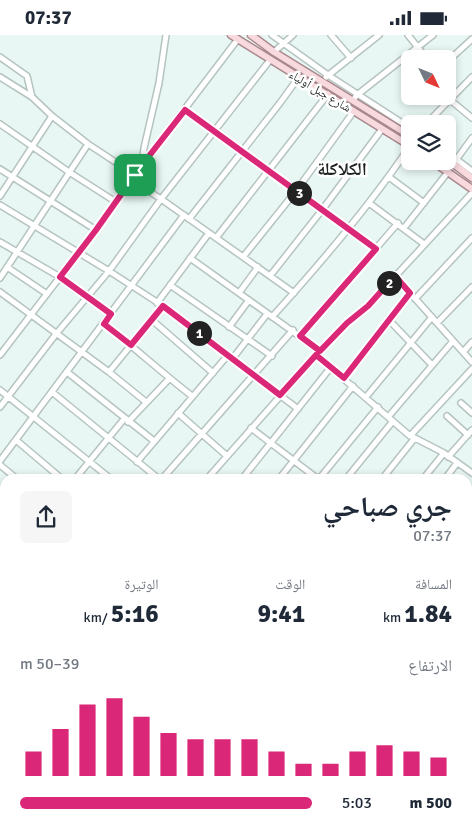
<!DOCTYPE html>
<html lang="ar">
<head>
<meta charset="utf-8">
<style>
  :root { --surface:#fff; --page:#f6f6f7; --text:#1f2937; --muted:#747a83; --accent:#db2777 }
  body { margin:0; font-family:Signika,"Noto Naskh Arabic",sans-serif; background:var(--page); color:var(--text); direction:rtl; height:100vh; display:flex; flex-direction:column; font-size:19px; white-space:nowrap }
  * { box-sizing:border-box; margin:0 }
  p { font-size:16px; color:var(--muted) }
  .icon { flex:none; width:28px; height:28px; fill:none; stroke:currentColor; stroke-width:2; stroke-linecap:round; stroke-linejoin:round }
  .map { position:relative; flex:1; overflow:hidden; direction:ltr }
  .side { position:absolute; left:0px; top:439px; width:472px; height:359px; display:flex; flex-direction:column; background:var(--surface); border-radius:15px 15px 0 0; box-shadow:0 2px 8px #0003; direction:rtl }
  .side>* { flex:none }
  .needle { width:32px; rotate:133deg }
  .tools { position:absolute; left:401px; top:15px; display:grid; gap:10px }
  .tools a { display:grid; place-items:center; width:55px; height:55px; border-radius:8px; background:var(--surface); box-shadow:0 2px 8px #0003; font-size:25px }
  .pin { position:absolute; display:grid; place-items:center; width:42px; height:42px; color:#fff; margin:-21px; border-radius:10px; box-shadow:0 2px 8px #0006 }
  .km { position:absolute; width:25px; height:25px; margin:-12px; border-radius:50%; background:#222; color:#fff; font-size:14px; line-height:25px; text-align:center }
  .round { display:grid; place-items:center; flex:none; width:52px; height:52px; border-radius:8px; background:var(--page) }
  .head { display:flex; align-items:center; justify-content:space-between; height:85px; padding:0 20px }
  h1 { font-size:28px; font-weight:800; line-height:38px }
  .stats { display:grid; grid-template-columns:repeat(3,1fr); gap:8px; height:85px; padding:5px 20px }
  .stats div { display:grid; align-content:center }
  .stats b { font-size:25px; font-weight:800 }
  .stats small { font-size:14px; font-weight:400 }
  .stats p { font-size:14px }
  .chart { height:140px; padding:10px 20px }
  .chart p { display:flex; justify-content:space-between }
  .chart svg { width:100%; height:90px; margin-top:5px; stroke:var(--accent); stroke-width:6 }
  ul { padding:0 20px; list-style:none; font-size:16px }
  li { display:grid; grid-template-columns:80px 60px 1fr; align-items:center; height:38px }
  li i { height:12px; border-radius:6px; background:var(--accent) }
  .status { display:flex; justify-content:space-between; align-items:center; height:35px; padding:0 25px; background:var(--surface); direction:ltr }
  .status svg { height:14px; fill:currentColor }
  .map>svg:first-child { display:block }
  .lines { fill:none; stroke-linecap:round; stroke-linejoin:round }
  .minor-casing { stroke:#b6c4c1; stroke-width:8 }
  .major-casing { stroke:#a9898e; stroke-width:9 }
  .minor { stroke:#fff; stroke-width:5 }
  .major { stroke:#f8dade; stroke-width:6 }
  .route-casing { stroke:#fff; stroke-width:10 }
  .route { stroke:#db2777; stroke-width:6 }
  .labels { text-anchor:middle; stroke-width:5; stroke-linejoin:round; paint-order:stroke }
  .street-label { font-size:12px; fill:#1d2221; stroke:#fff }
  .district-label { font-size:18px; font-weight:bold; fill:#1d2221; stroke:#fff }
</style>
</head>
<body>
<div class="status"><b>07:37</b><svg viewBox="0 0 49 12"><path d="M0 12V9h3v3zM5 12V6h3v6zM10 12V3h3v9zM15 12V0h3v12zM26 1h20v11H26zM47 4h2v5h-2z"/></svg></div>
<div class="map">
<svg width="472" height="797" viewBox="0 0 472 797">
  <rect width="100%" height="100%" fill="#e8f7f4"/>
  <g class="lines">
    <g class="minor-casing">
      <path id="minor" d="M272 0 328 40 410 93
        M331 0 351 23
        M408 0 427 24
        M274 17 293 0
        M0 22 27 41 32 62
        M448 26 472 4
        M0 42 32 62 52 81 88 109 135 140
        M326 42 379 0
        M448 49 455 58
        M449 64 472 83
        M353 65 357 60 433 0
        M185 75 376 214
        M0 89 69 137 116 167
        M426 89 472 42
        M448 118 472 136
        M142 129 144 113 159 48 166 0
        M453 129 472 103
        M0 134 96 195
        M389 142 424 168
        M132 145 161 164 294 258
        M0 161 52 81
        M369 168 424 209
        M0 170 109 236 163 271 298 374
        M189 184 280 68 298 43
        M404 193 448 137
        M216 203 328 59
        M0 207 60 242 111 279
        M243 222 296 156 354 76
        M190 223 320 316
        M7 232 47 259
        M270 241 322 175 382 94
        M395 241 472 327
        M0 243 88 109
        M170 250 272 321
        M0 257 109 337 146 367
        M239 258 258 232
        M415 264 472 203
        M157 268 209 198
        M272 282C321 228 369 172 410 111
        M152 285 213 338
        M389 285 432 330
        M437 288 472 252
        M104 289C134 312 162 338 192 361
        M229 292 249 265
        M300 301 398 188
        M463 317 472 307
        M0 320 96 195 142 130 238 4
        M316 320 410 401 472 334
        M233 323 267 279
        M67 337 154 406
        M109 337 163 271
        M344 343 410 258
        M0 355 111 444
        M52 357 159 444
        M366 362 432 282
        M461 368 472 378
        M0 372 56 299 109 236 161 164 270 25
        M178 378 227 421
        M389 381 453 306
        M447 381 468 400
        M128 387 169 344
        M251 393 318 444
        M411 401 444 418 472 438
        M16 405 62 444
        M448 422 472 395
        M0 426 184 180
        M137 427 228 320
        M0 430 17 444
        M75 444 124 384
        M162 444 293 295
        M207 444 320 316 347 288 368 271 472 158
        M242 444 331 332
        M279 444 353 351
        M319 444 378 372
        M346 444 393 386
        M382 444 414 404
        M423 444 444 418
        M445 444 457 428
        M0 470 5 474
        M472 506 468 514 472 517
        M0 509 5 513
        M0 548 5 552
        M468 588 472 582
        M0 593 5 587
        M468 604 472 607
        M0 621 5 625
        M468 654 472 648
        M0 662 5 666
        M0 689 5 682
        M0 717 5 709
        M468 718 472 711
        M0 732 5 735
        M468 745 472 748
        M0 784 5 776
        M90 792 97 797
        M185 792 191 797
        M340 792 346 797
        M32 797 35 792
        M74 797 77 792
        M114 797 117 792
        M156 797 159 792
        M196 797 199 792
        M235 797 239 792
        M276 797 279 792
        M327 797 330 792
        M354 797 357 792
        M393 797 396 792
        M433 797 436 792"/>
    </g>
    <g class="major-casing">
      <path id="major" d="M231 0 410 111
        M251 0 274 17 410 101
        M448 125 472 143
        M432 126 472 154"/>
    </g>
    <use href="#minor" class="minor"/>
    <use href="#major" class="major"/>
  </g>
  <g class="lines">
    <g class="route-casing">
      <path id="route" d="M185 75 376 214 300 301 320 316 347 288 368 271 395 241 410 258 344 343 316 320 280 360 163 271 131 310 104 289 111 279 60 242 96 195 142 130Z"/>
    </g>
    <use href="#route" class="route"/>
  </g>
  <g class="labels">
    <g class="street-label">
      <text transform="translate(320 56) rotate(31)" y="4">شارع جبل أولياء</text>
    </g>
    <g class="district-label">
      <text x="342" y="140">الكلاكلة</text>
    </g>
  </g>
</svg>
<div class="tools">
<a><svg class="needle" viewBox="-14 -14 28 28"><path d="M0-13l5 13h-10z" fill="#e53935"/><path d="M0 13l5-13h-10z" fill="#747a83"/></svg></a>
<a><svg class="icon" aria-label="layers" viewBox="0 0 24 24"><path d="M12 4l9 5-9 5-9-5zM3 14l9 5 9-5"/></svg></a>
</div>
<div class="pin" style="left:135px;top:140px;background:#1e9e55"><svg class="icon" aria-label="arrive" viewBox="0 0 24 24"><path d="M6 21V4h12l-3 4 3 4H6"/></svg></div>
<b class="km" style="left:199px;top:298px">1</b>
<b class="km" style="left:389px;top:248px">2</b>
<b class="km" style="left:299px;top:158px">3</b>
<section class="side">
<div class="head"><div><h1>جري صباحي</h1><p>07:37</p></div><a class="round"><svg class="icon" aria-label="share" viewBox="0 0 24 24"><path d="M12 15V3M7 8l5-5 5 5M5 13v7h14v-7"/></svg></a></div>
<div class="stats">
<div><p>المسافة</p><b>1.84<small> km</small></b></div>
<div><p>الوقت</p><b>9:41</b></div>
<div><p>الوتيرة</p><b>5:16<small> /km</small></b></div>
</div>
<div class="chart"><p><span>الارتفاع</span>39–50 m</p>
<svg viewBox="0 0 160 44" preserveAspectRatio="none"><path d="M5 44V32M15 44V21M25 44V9M35 44V6M45 44V15M55 44V23M65 44V26M75 44V26M85 44V26M95 44V32M105 44V38M115 44V38M125 44V32M135 44V29M145 44V32M155 44V35"/></svg>
</div>
<ul>
<li><b>500 m</b>5:03<i style="width:100%"></i></li>
</ul>
</section>
</div>
</body>
</html>
